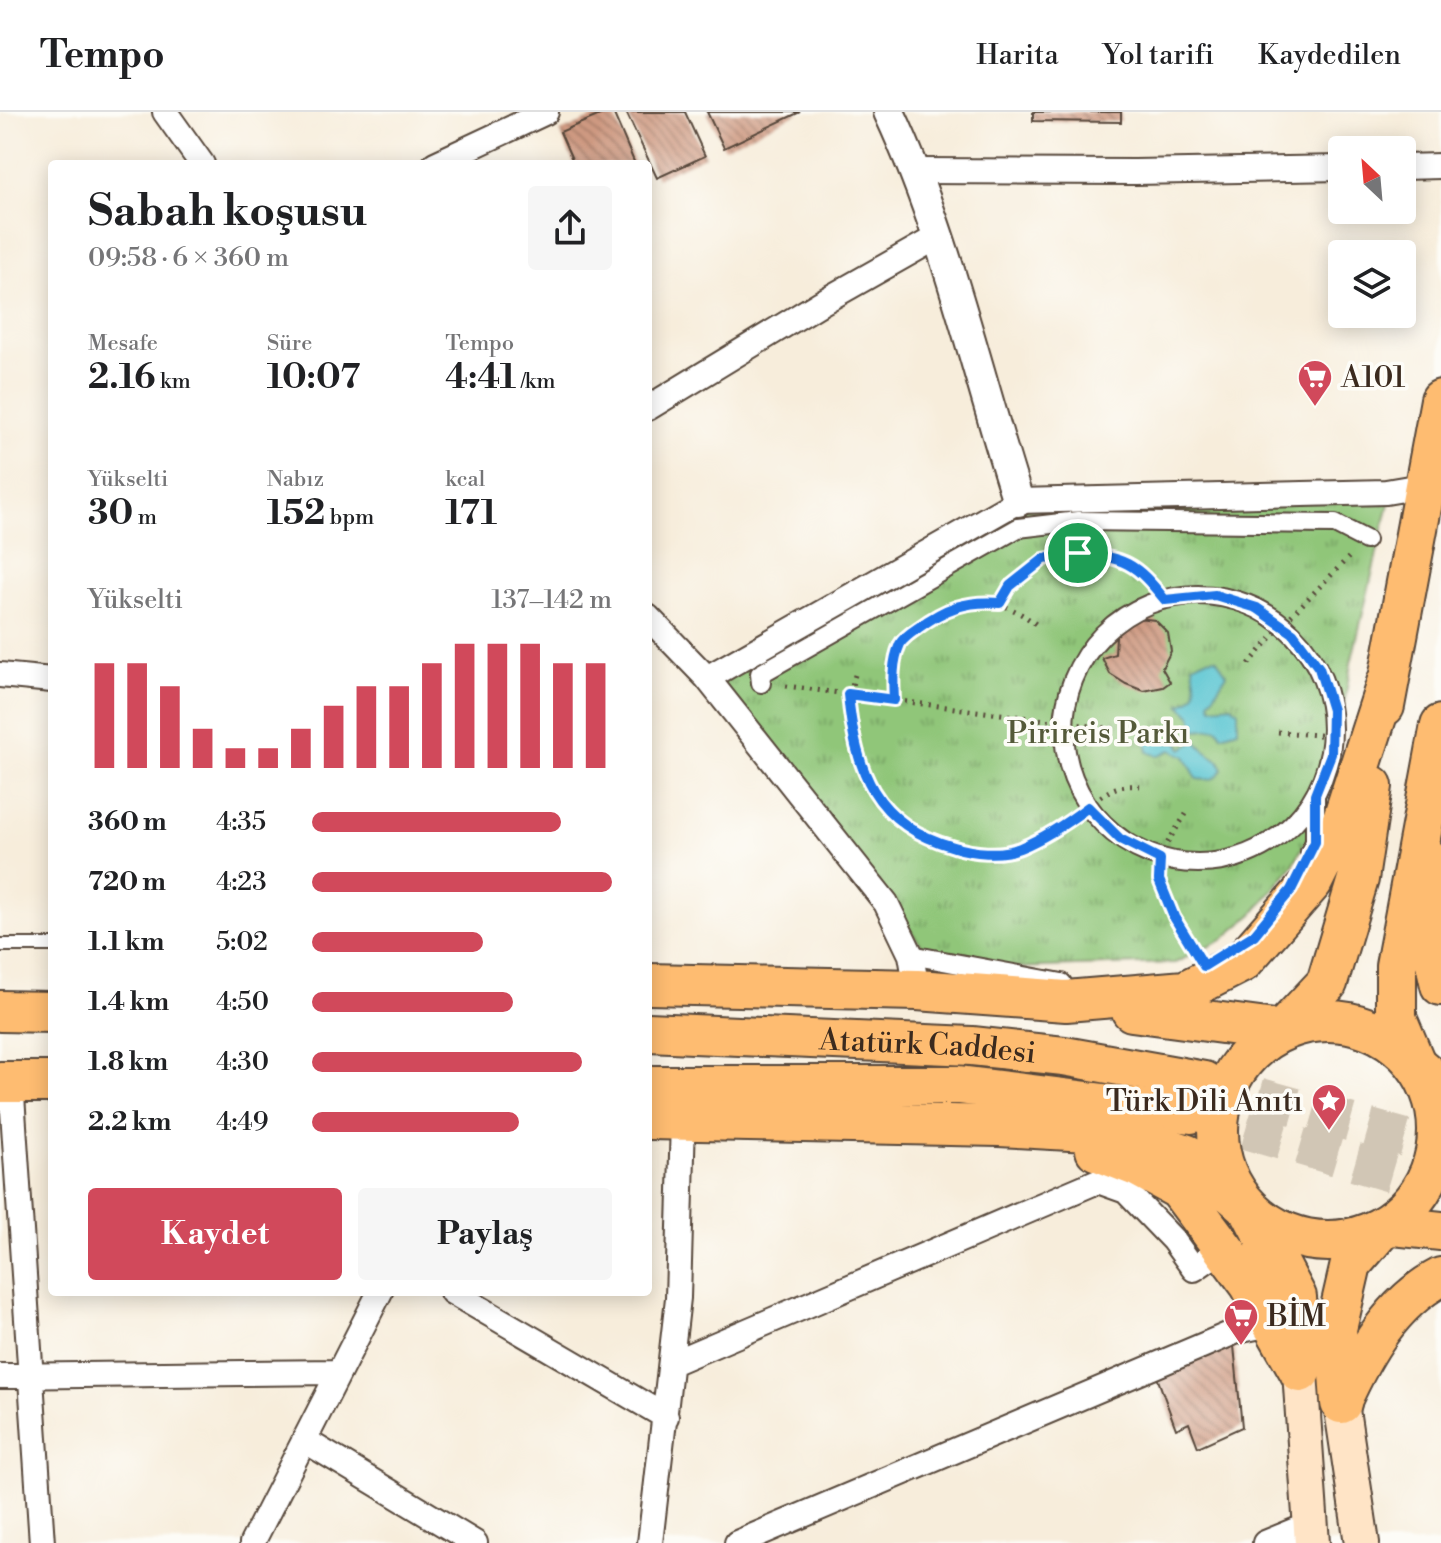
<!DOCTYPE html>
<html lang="tr">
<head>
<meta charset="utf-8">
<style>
  :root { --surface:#fff; --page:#f6f6f6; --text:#202124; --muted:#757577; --line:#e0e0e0; --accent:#d1495b }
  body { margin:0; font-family:"Libre Bodoni",serif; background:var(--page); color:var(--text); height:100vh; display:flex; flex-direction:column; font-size:30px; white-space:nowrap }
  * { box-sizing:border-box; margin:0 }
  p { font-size:26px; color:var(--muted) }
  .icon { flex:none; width:44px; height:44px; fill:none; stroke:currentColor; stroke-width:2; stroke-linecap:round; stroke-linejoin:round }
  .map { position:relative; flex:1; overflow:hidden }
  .drawer { position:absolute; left:48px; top:48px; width:604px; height:1136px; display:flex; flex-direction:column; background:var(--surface); border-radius:8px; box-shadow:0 4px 20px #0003 }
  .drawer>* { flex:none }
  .needle { width:52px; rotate:334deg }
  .fabs { position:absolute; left:1328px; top:24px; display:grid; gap:16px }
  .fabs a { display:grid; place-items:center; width:88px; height:88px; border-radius:8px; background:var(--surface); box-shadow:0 4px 20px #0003; font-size:40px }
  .pin { position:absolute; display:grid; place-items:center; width:68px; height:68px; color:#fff; margin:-34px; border:4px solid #fff; border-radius:50%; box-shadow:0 2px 8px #0007 }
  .round { display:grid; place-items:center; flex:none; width:84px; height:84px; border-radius:8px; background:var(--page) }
  .overview { display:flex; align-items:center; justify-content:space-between; height:136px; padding:0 40px }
  h1 { font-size:44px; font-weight:700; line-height:60px }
  .metrics { display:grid; grid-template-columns:repeat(3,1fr); gap:12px; height:136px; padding:8px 40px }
  .metrics div { display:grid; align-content:center }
  .metrics b { font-size:34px; font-weight:700 }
  .metrics small { font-size:22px; font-weight:400 }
  .metrics p { font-size:22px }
  .chart { height:224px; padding:16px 40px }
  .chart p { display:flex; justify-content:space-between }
  .chart svg { width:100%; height:144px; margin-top:8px; stroke:var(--accent); stroke-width:6 }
  .button { display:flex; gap:16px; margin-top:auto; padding:16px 40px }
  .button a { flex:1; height:92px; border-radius:8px; background:var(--accent); color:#fff; font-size:32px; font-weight:700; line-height:92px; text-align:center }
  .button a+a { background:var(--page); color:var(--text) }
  ul { padding:0 40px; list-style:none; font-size:26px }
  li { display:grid; grid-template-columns:128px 96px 1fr; align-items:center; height:60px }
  li i { height:20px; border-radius:10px; background:var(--accent) }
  header { display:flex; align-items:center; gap:48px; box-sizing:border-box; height:112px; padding:0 40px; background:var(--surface); border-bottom:2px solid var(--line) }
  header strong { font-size:38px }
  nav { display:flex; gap:44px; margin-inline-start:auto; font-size:28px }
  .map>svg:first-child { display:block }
  .park { fill:url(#park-tufts); stroke:#66784c; stroke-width:2 }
  .water { fill:#59c5d1; stroke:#4a7878; stroke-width:2 }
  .building { fill:url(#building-back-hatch) }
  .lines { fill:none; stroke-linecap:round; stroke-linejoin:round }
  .primary-tunnel { stroke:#d1c6b5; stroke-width:38; stroke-dasharray:38 19; stroke-linecap:butt }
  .service-casing { stroke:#57473a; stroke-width:16 }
  .pedestrian-casing { stroke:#57473a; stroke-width:22 }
  .minor-casing { stroke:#57473a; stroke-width:28 }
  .tertiary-casing { stroke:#57473a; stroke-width:34 }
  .secondary-casing { stroke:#57473a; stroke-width:38 }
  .primary-casing { stroke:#57473a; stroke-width:42 }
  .trunk-casing { stroke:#57473a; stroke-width:44 }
  .path { stroke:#57473a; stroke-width:5; stroke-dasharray:2 6; stroke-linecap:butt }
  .service { stroke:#fff; stroke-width:12 }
  .pedestrian { stroke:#fff; stroke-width:18 }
  .minor { stroke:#fff; stroke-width:24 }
  .tertiary { stroke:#fff; stroke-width:30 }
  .secondary { stroke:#ffe4c6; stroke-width:34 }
  .primary { stroke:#febc71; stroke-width:38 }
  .trunk { stroke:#febc71; stroke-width:40 }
  .route-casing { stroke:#fff; stroke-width:16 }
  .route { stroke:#1a73e8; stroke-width:10 }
  .labels { text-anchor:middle; stroke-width:7; stroke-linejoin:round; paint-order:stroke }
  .poi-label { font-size:30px; fill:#3b2a1e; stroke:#fdfcf7; text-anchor:start }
  .park-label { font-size:30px; fill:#545939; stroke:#fdfcf7 }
  .street-label { font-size:30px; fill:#3b2a1e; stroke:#fdfcf7 }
</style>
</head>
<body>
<header>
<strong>Tempo</strong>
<nav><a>Harita</a><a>Yol tarifi</a><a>Kaydedilen</a></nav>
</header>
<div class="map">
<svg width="1441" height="1431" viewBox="0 0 1441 1431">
  <defs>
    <pattern id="park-tufts" width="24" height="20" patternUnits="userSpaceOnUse" patternTransform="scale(2)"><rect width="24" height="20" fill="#90c679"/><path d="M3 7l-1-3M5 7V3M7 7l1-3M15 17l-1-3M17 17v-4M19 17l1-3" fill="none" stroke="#77a163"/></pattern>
    <pattern id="building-back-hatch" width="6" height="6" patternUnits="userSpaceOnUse" patternTransform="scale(2)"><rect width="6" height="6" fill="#ce9981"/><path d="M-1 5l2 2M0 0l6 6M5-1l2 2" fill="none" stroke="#a87d69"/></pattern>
  </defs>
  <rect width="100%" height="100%" fill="#fdfcf7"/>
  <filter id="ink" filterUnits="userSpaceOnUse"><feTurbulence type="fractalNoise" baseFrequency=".0125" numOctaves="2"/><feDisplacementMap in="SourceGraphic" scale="16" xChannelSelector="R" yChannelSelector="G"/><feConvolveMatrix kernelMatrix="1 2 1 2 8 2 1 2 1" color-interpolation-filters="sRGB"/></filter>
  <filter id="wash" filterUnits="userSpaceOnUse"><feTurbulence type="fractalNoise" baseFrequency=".006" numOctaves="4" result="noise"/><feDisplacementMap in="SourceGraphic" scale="32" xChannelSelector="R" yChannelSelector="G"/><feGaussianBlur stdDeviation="1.8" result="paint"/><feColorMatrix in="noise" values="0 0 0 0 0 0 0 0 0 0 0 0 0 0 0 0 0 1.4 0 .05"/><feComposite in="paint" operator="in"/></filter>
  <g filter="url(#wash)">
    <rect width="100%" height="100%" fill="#f7eddb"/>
    <path class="park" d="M1390 387 1351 551 1328 688 1293 753 1253 802 1222 828 1175 851 942 858 707 566 1018 389Z"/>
    <path class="water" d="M1216 546 1227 562 1210 589 1212 595 1232 593 1238 599V618L1222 623 1217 616 1196 618 1192 604 1180 593C1204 581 1194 574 1193 553L1206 547Z
      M1157 618 1169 631 1178 629 1182 637 1196 629 1211 644 1219 648 1223 657C1215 668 1210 669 1197 667L1185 644 1171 638 1158 644 1148 640 1145 625Z"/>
    <g id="blocks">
      <path class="building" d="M607 0H613L635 52H574L560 20Z
        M626 0H685L705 44 657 66Z
        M707 0H800L724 36Z
        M1033 0H1121V10L1033 9Z
        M1137 506 1155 508 1168 521 1171 539 1162 556 1170 570 1163 575 1144 579 1126 572 1110 562 1102 546 1115 542 1116 524 1121 516Z
        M1234 1234 1242 1315 1198 1335 1189 1311 1176 1317 1156 1262Z"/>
    </g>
  </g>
  <g filter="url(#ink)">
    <use href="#blocks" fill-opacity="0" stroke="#57473a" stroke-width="2"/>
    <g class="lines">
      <path class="primary-tunnel" d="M1204 969 1441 1036
        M1191 1002 1441 1076"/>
      <g class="service-casing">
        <path id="service" d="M0 833H52"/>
      </g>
      <g class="pedestrian-casing">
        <path id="pedestrian" d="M1064 617a134 134 0 1 1 268 0a134 134 0 1 1-268 0Z
          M761 571 760 562 1018 416 1078 409 1335 412 1366 428
          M1310 740 1315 730V683
          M911 843 1062 871"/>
      </g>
      <g class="minor-casing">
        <path id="minor" d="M165 0 202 52
          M435 52 546 0
          M1402 55 1441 54
          M916 59 1135 60 1342 56
          M648 296 819 192 939 124
          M648 505 707 566 886 791 911 843 917 878
          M0 563 52 568
          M707 566 1018 389 1386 380 1427 373
          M11 969 42 1431
          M452 1180 666 1305
          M672 1251 1098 1069 1126 1079 1173 1128 1194 1157 1207 1148 1218 1127
          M0 1264 338 1260
          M304 1328 475 1431
          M252 1431 380 1180
          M650 1431 678 1186 683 1008
          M737 1431 1237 1219 1270 1212
          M1265 1431 1309 1413"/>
      </g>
      <g class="tertiary-casing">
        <path id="tertiary" d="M889 0C947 124 976 259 1018 389"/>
      </g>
      <g class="secondary-casing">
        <path id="secondary" d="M1300 1260 1312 1431
          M1341 1291 1362 1431"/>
      </g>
      <g class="primary-casing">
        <g id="primary">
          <path id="s1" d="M648 920 972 934 1064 944 1204 969"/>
          <path d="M1414 950 1441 973"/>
          <path d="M648 973H959L1191 1002"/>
          <path d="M1384 1113 1441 1119"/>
          <path d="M1341 1291C1363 1242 1392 1190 1441 1165"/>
        </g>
      </g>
      <g class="trunk-casing">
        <path id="trunk" d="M1384 594 1441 288
          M1432 750 1434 842 1441 873
          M648 872 917 878 1066 889 1185 879 1242 850 1312 770 1342 710 1388 568
          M0 899 52 900
          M1132 899 1282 919 1327 871 1358 767 1372 674
          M1218 1019a110 110 0 1 1 220 0a110 110 0 1 1-220 0Z
          M1414 949 1396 906V854L1441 613
          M0 970H52
          M648 1007 999 1014 1123 1021 1187 1043 1250 1097 1296 1185 1300 1260
          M1096 1038 1137 1054 1179 1077 1250 1172 1298 1256
          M1341 1291 1336 1217 1351 1152 1384 1114"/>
      </g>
      <path class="path" d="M1000 491C1010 475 1026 456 1044 447 1074 434 1121 442 1145 463 1153 469 1159 480 1165 488
        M1249 552 1282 513 1349 445
        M855 563C843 598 853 641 871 674 884 700 903 713 928 726 984 756 1032 736 1080 701 1091 693 1107 677 1120 675 1128 673 1137 674 1145 674
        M786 574 1114 617
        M894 588C893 569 892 551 900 533 904 524 915 518 923 512 964 484 996 481 1037 513
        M1278 620 1331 624
        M1186 702C1178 715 1166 730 1161 745 1151 772 1180 814 1194 837"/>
      <use href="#service" class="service"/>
      <use href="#pedestrian" class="pedestrian"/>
      <use href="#minor" class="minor"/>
      <use href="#tertiary" class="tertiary"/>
      <use href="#secondary" class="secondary"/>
      <use href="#primary" class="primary"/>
      <use href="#trunk" class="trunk"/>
    </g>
  </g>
  <g class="lines" filter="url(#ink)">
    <g class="route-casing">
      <path id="route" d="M1078 441C1125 446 1135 450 1165 488L1215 483 1257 496 1293 521 1319 556 1332 598 1331 642 1315 683V730L1291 778 1254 823 1204 854 1174 805 1159 768 1160 747 1120 727 1088 695C1067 711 1044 726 1020 736 1000 744 973 741 954 735 874 713 855 658 848 582L894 588C893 569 892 550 900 532 903 526 912 520 918 516 945 496 967 488 1000 491L1010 474 1044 447Z"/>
    </g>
    <use href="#route" class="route"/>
  </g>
  <defs>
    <g id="supermarket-pin" transform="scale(1.8)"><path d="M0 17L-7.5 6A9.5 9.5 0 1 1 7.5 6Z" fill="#d1495b" stroke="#fdfcf7"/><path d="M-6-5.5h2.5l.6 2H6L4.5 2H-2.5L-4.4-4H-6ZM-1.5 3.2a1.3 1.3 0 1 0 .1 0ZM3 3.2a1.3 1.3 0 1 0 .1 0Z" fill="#fff"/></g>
    <g id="sight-pin" transform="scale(1.8)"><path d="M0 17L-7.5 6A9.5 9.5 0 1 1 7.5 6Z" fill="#d1495b" stroke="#fdfcf7"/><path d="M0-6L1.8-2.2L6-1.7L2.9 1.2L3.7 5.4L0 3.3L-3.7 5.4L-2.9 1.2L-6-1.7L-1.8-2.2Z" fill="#fff"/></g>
  </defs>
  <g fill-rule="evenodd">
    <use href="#supermarket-pin" x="1315" y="265"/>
    <use href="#sight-pin" x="1329" y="989"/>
    <use href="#supermarket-pin" x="1241" y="1204"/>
  </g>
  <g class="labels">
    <g class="poi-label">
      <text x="1341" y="275">A101</text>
      <text x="1303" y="999" text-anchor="end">Türk Dili Anıtı</text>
      <text x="1267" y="1214">BİM</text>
    </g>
    <g class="park-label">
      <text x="1098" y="631">Pirireis Parkı</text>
    </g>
    <g class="street-label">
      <text dy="10" stroke="none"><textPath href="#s1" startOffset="280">Atatürk Caddesi</textPath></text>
    </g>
  </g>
</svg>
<div class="fabs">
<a><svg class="needle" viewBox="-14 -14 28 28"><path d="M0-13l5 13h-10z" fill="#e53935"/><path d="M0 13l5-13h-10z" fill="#757577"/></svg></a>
<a><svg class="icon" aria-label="layers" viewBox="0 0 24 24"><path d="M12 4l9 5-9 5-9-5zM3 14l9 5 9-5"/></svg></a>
</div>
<div class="pin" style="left:1078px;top:441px;background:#1e9e55"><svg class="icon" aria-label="arrive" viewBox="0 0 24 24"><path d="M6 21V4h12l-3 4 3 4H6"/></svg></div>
<section class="drawer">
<div class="overview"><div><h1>Sabah koşusu</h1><p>09:58 · 6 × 360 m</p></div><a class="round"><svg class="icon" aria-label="share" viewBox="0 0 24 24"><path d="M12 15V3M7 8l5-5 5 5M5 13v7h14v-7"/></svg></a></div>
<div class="metrics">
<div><p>Mesafe</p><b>2.16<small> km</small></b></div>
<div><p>Süre</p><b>10:07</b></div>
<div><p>Tempo</p><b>4:41<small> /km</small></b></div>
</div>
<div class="metrics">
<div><p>Yükselti</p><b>30<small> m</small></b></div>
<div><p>Nabız</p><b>152<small> bpm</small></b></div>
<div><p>kcal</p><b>171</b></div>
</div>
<div class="chart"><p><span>Yükselti</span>137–142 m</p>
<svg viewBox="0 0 160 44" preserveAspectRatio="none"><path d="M5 44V12M15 44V12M25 44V19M35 44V32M45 44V38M55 44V38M65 44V32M75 44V25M85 44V19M95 44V19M105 44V12M115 44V6M125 44V6M135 44V6M145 44V12M155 44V12"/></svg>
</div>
<ul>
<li><b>360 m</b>4:35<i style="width:83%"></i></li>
<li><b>720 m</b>4:23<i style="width:100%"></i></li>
<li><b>1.1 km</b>5:02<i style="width:57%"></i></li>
<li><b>1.4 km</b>4:50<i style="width:67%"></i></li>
<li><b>1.8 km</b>4:30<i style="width:90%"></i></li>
<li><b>2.2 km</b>4:49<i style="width:69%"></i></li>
</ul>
<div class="button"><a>Kaydet</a><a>Paylaş</a></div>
</section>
</div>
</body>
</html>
